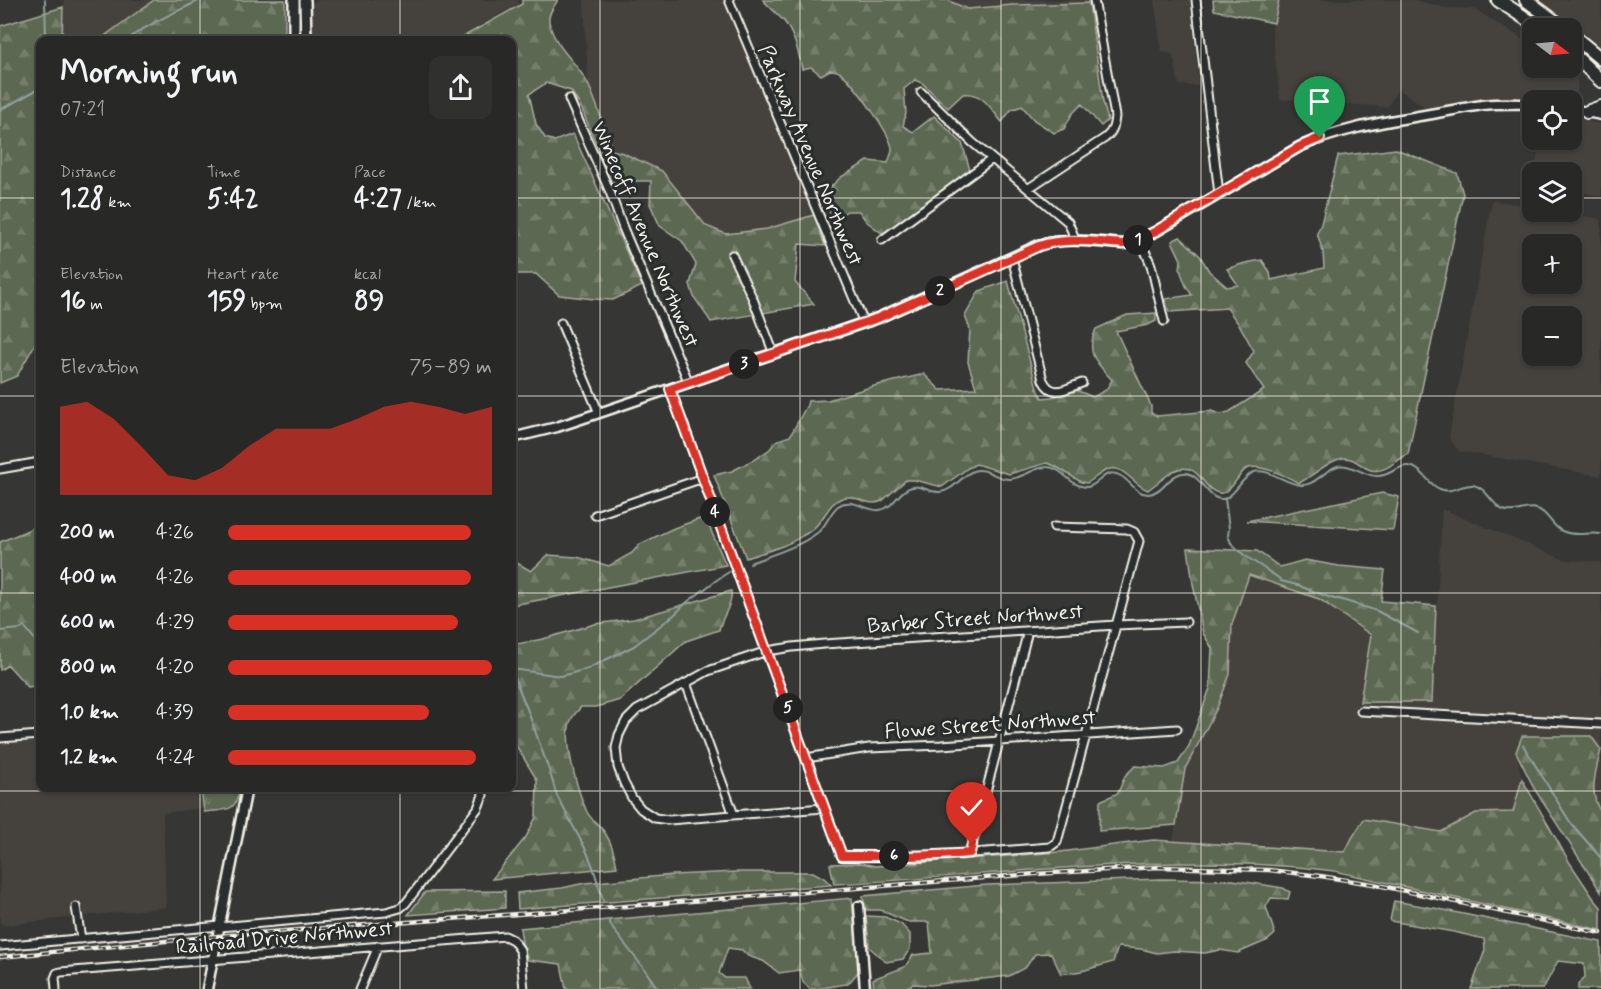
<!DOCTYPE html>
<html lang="en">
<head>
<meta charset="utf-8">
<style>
  :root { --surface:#282927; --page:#30312f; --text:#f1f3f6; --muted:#a5a6a7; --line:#444544; --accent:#d93025 }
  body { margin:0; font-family:Mynerve,sans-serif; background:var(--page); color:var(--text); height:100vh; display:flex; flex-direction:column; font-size:22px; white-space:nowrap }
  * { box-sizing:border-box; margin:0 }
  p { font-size:20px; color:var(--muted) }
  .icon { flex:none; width:33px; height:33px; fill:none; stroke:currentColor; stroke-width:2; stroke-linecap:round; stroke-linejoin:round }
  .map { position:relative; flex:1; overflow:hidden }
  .panel { position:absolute; left:36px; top:36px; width:480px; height:756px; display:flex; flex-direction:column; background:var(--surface); border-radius:12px; box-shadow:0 2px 4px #0004,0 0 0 2px var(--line) }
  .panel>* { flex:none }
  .needle { width:39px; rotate:106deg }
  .fabs { position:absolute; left:1522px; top:18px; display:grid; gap:12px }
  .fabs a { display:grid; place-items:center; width:60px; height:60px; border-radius:12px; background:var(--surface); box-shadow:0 2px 4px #0004,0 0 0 2px var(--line); font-size:30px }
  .pin { position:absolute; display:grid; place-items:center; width:51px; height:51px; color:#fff; margin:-62px -26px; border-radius:50% 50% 50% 0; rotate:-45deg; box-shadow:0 0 6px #0007 }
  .pin .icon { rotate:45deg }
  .km { position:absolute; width:30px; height:30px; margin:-15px; border-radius:50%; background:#222; color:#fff; font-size:16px; line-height:30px; text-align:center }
  .round { display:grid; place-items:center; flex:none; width:63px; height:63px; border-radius:12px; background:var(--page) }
  .headline { display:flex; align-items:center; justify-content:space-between; height:102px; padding:0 24px }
  h1 { font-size:33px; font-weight:700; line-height:45px }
  .stats { display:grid; grid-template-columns:repeat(3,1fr); gap:9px; height:102px; padding:6px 24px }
  .stats div { display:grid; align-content:center }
  .stats b { font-size:26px; font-weight:700 }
  .stats small { font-size:16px; font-weight:400 }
  .stats p { font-size:16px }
  .chart { height:168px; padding:12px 24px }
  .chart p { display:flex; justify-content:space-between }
  .chart svg { width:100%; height:108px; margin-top:6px; fill:var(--accent); opacity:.7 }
  ul { padding:0 24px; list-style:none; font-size:20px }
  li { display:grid; grid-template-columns:96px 72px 1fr; align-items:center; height:45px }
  li i { height:15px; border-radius:8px; background:var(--accent) }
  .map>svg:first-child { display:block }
  .built { fill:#44423c; fill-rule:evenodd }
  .grass { fill:url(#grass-tufts); stroke:#a8ac9c; stroke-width:1.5 }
  .forest { fill:url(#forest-firs); stroke:#a8ac9c; stroke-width:1.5 }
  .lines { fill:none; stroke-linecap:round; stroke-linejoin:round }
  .stream { stroke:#90a19f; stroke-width:2 }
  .minor-casing { stroke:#f4f1e8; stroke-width:11 }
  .tertiary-casing { stroke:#f4f1e8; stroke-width:13 }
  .secondary-casing { stroke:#f4f1e8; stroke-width:14 }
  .trunk-casing { stroke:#f4f1e8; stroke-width:16 }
  .minor { stroke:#2a2d2e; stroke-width:7 }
  .tertiary { stroke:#2a2d2e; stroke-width:8 }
  .secondary { stroke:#2a2d2e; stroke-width:9 }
  .trunk { stroke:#2a2d2e; stroke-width:12 }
  .rail-casing { stroke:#f4f1e8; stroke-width:4.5 }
  .rail { stroke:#2a2d2e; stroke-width:2; stroke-dasharray:7; stroke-linecap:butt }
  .route-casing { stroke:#fff; stroke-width:12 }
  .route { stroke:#d93025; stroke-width:8 }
  .grid { fill:none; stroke:#f4f1e8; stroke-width:1.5; stroke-opacity:0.55 }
  .labels { text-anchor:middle; stroke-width:6; stroke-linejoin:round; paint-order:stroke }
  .street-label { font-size:21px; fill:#f4f1e8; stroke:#2a2d2e }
</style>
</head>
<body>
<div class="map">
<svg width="1601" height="989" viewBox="0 0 1601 989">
  <defs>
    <pattern id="grass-tufts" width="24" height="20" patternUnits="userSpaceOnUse" patternTransform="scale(1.5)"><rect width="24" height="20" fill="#5c6851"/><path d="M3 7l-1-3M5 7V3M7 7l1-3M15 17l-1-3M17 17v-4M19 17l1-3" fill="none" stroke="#747e6a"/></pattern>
    <pattern id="forest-firs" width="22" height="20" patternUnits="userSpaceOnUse" patternTransform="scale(1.5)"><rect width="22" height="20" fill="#5c6851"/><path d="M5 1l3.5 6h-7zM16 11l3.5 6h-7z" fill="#747e6a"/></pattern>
  </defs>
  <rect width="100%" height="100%" fill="#363734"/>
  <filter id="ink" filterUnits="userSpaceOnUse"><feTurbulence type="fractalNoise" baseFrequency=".0167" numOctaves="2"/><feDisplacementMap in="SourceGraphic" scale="12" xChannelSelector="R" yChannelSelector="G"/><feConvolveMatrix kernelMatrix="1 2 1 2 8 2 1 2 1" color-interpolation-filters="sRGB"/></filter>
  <g filter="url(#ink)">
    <path class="built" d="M64 0H154L99 40H62Z
      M319 0H518V4L454 40H311L309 4Z
      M584 0H726L814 215 767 229 726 234 706 226 642 162 623 153 612 150 588 84Z
      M949 0H1089V3L1012 5 968 9 951 2Z
      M1154 0H1190L1199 86 1179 85 1173 54 1162 52Z
      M1279 0H1414L1446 8 1474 9 1519 37 1528 46 1533 48V68H1572V64L1577 66V106H1572V100H1533L1430 110 1398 89 1387 107 1280 99 1272 29Z
      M1538 0H1601V49L1588 36Z
      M1572 118 1601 124V197L1572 189V172H1535L1540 140H1572Z
      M1492 200 1533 207V212H1558L1601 219V476L1459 451 1449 438ZM1533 244H1572V284H1533ZM1533 316H1572V356H1533Z
      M1442 509 1565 560 1601 562V812L1596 804 1594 775 1601 750 1522 736 1516 752 1522 779 1513 812 1476 813 1441 832 1365 819 1352 838 1346 852 1173 841 1185 769 1217 708 1230 674 1232 624 1249 574 1319 599 1371 635 1361 702 1432 701Z
      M40 740V788H201L202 808 163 813 166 907 4 925 0 923V743Z"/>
    <path class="grass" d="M201 788H240C236 814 226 809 204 812Z"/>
    <path class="forest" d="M154 0H285V40H99Z
      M522 0H558C554 7 548 13 549 21 553 46 577 62 588 84 598 105 604 128 612 150L623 153 662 171 706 226 726 234 767 229 814 215 825 246 799 244 795 282 814 304 711 322 694 297 690 284 696 264 682 241 660 226 650 204 651 181H634L613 187 581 107 571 91 546 83 529 94 536 124 545 138 555 141 573 134 642 286 613 300 594 299 559 295 536 274H512V40H457L522 4Z
      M763 0H949L951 2 968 9 1012 5 1089 3 1103 102 1108 120 1101 126 1082 104 1072 114 1064 129 1054 133 1034 120 1022 106 1011 110 1002 122C990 108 983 92 963 94L948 108 922 83 915 80 904 89 906 113 903 126 913 132 934 116 962 143 970 170 883 234 866 221 859 211H847L834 220 821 196 841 177 868 161 888 163C889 159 892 153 892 149 892 136 851 78 839 72 836 70 833 70 830 70L821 75 811 67 802 69C799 53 795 37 786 24 780 16 770 8 763 0Z
      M1213 0H1279L1274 23 1214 10Z
      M63 7 62 40H40V335L17 376 0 383V26Z
      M1396 149 1457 173 1463 194 1408 454C1395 461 1382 477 1366 468 1359 464 1354 458 1345 458 1331 458 1312 477 1299 483 1288 477 1258 462 1246 469 1238 474 1231 495 1219 493 1202 491 1200 459 1173 471L1148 490C1134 486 1123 463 1107 470 1100 473 1094 479 1087 483L1081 482 1055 466 1047 463 1009 474 976 464 968 468 942 487 914 480H906L882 501C868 508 856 493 842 498 831 502 827 513 820 521 816 527 808 533 802 536 786 547 764 552 746 558L714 475 732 471 757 458 770 449 776 441 790 436 807 405 808 401 828 400 874 386 924 374 940 390 976 388 968 362 970 329 965 316 979 291 1008 281 1037 388 1042 398 1052 397 1076 390 1093 397 1106 390 1112 380C1096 362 1085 353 1096 329L1127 315 1156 313V321L1148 325 1116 331 1151 406V413L1157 416 1211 411 1221 414 1229 412 1264 390 1246 363 1254 351 1240 326 1227 308 1169 312 1165 299 1192 295 1186 286 1180 270 1181 260 1172 241 1180 237 1200 256 1209 271 1227 287 1238 285 1227 269 1245 263 1262 260 1270 272 1271 280 1324 268 1323 252 1317 233 1321 224 1338 156Z
      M1382 493 1399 497 1393 530 1247 521Z
      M705 517 726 565 512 605V560L531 571 548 555 577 557 609 566 632 553 640 544 674 528Z
      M40 525V685L28 687 8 665 0 670V542Z
      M1188 548 1257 551 1280 567 1305 560 1339 566 1385 570 1381 601 1436 606 1432 702H1360L1371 635 1319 599 1249 575 1232 624 1230 674 1217 708 1185 769 1176 825 1099 831 1100 801 1118 793 1125 776 1135 766 1164 768 1178 763 1189 746 1210 688 1212 648 1203 633 1193 584Z
      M731 591C733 605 722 616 719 630L686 641 620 700 596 707H581C578 711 574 714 572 718 561 737 578 792 587 812 591 820 600 825 605 833 612 843 615 855 617 867L492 879 526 837 536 817 537 780 517 747 512 743V645L543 639 595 624 634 619Z
      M1522 736H1591L1601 750C1596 769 1588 795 1601 812V892L1535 790 1516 752Z
      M1522 779 1570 863 1594 899 1601 907V930L1334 871C1167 850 1000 876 834 884L830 864 862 863 875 866 1060 852 1153 840 1345 852 1352 838 1364 819 1441 832 1476 813 1513 812Z
      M736 872H813L824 878 831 885 518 909 517 893 562 888 585 883 673 875Z
      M1161 879 1233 880 1283 888 1290 892 1288 899 1271 898 1266 907 1275 934 1268 940 1238 953 1220 950 1205 953 1174 951 1157 953 1141 949 1118 947 1113 962 1082 971 1061 974 1051 953 1035 954 1026 967 1009 976 930 985 913 984 903 989H874L873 979 905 967 913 955 932 953 929 922H908L880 910H865L863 896 987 885Z
      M505 891V908L408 915 425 892Z
      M852 898 859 971 848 984C835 985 823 989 810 989L803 982 800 970 779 973 763 961 748 956 742 950 728 948 719 973 725 978H745L750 989H566L561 964 528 960 522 943 520 928Z
      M1394 901 1439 909 1601 942V989H1578V984L1585 977 1584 964 1558 961 1543 989H1471L1485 950 1484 939 1454 932 1390 921Z
      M866 916 885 917 901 924 910 934V949L903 959 886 962 869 947Z"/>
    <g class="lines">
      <path class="stream" d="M45 0 46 40
        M127 40C149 23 175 13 200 0
        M0 110 40 88
        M1225 499 1229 528 1228 536 1231 543 1244 555 1280 579 1281 581 1301 586 1302 587 1334 599H1339L1377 611 1418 633
        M750 563C771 555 799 547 817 533 827 526 829 513 838 506 852 496 866 512 880 510 893 508 897 494 907 489 919 482 928 493 940 492 953 491 961 476 973 471 986 466 997 480 1010 479 1023 478 1034 467 1047 467 1062 467 1071 487 1086 487 1099 487 1104 466 1121 476 1130 481 1137 495 1149 494 1164 492 1171 471 1187 473 1201 476 1208 499 1221 499 1233 500 1242 476 1254 472 1270 468 1285 484 1301 485 1314 486 1323 472 1335 467 1350 461 1362 476 1377 476 1389 477 1397 465 1409 466 1423 468 1428 485 1440 489 1451 494 1462 484 1473 485 1486 487 1492 505 1503 510 1515 515 1526 505 1537 509 1548 512 1552 527 1562 531 1574 537 1589 532 1601 534
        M0 631 20 629 24 626 40 646
        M512 669 561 676 587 669 634 646 674 615 686 603 718 579 729 572
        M512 672 528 711 550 773 557 796 586 850 593 867 603 900
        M1523 745 1570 822 1601 858
        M609 921 613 929 645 970 658 989"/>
      <g class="minor-casing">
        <path id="minor" d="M729 0 864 323
          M1196 0 1219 194
          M921 92 972 142 1068 222 1076 241
          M569 99 610 192 623 228 689 383
          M1029 188 1105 138C1113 132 1114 126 1115 116L1094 0
          M1140 239 1151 265 1164 321
          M882 240 992 159
          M732 255 753 299 774 354
          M1012 258 1043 380C1052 399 1067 388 1082 383
          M561 323 599 413
          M670 389 842 856 921 857 1050 847 1057 842 1139 541 1134 532 1127 529 1054 527
          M0 469 40 462
          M595 515 703 478
          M686 683 734 815
          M1361 711 1601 724
          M0 738 40 735
          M806 758 869 748 941 745 1177 729
          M824 808 669 820 655 818 641 809 632 798 624 783 618 767 616 748 619 735 626 721 637 710 708 671 767 651 792 647 824 644 1116 625 1186 622
          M970 853 1028 631
          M76 907 81 939
          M220 927 386 912 400 908 406 903 478 808 483 795 482 788
          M0 946 220 926
          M56 989 55 978 57 973 61 972 505 936 513 940 520 950 524 989
          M360 989 378 946"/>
      </g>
      <g class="tertiary-casing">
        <path id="tertiary" d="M1572 109 1601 115
          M512 438 557 427 599 413 878 318 1039 245C1066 237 1095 242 1123 244L1132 243 1157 231 1299 147C1337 130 1377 123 1419 116 1440 113 1461 108 1482 105 1499 103 1516 104 1533 104
          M859 906 865 989
          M207 989 247 788"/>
      </g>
      <g class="secondary-casing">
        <path id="secondary" d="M294 0V40
          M305 0 306 40"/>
      </g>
      <g class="trunk-casing">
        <path id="trunk" d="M1498 0 1540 28
          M1526 0 1564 28
          M1572 35 1601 59
          M1572 53 1601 81
          M1587 112 1601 107"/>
      </g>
      <use href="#minor" class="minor"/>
      <use href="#tertiary" class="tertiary"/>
      <use href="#secondary" class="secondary"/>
      <use href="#trunk" class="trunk"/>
      <g class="rail-casing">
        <path id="rail" d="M0 957 218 936 640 905 1035 874 1158 867 1269 870 1320 876 1373 884 1424 895 1601 933"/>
      </g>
      <use href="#rail" class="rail"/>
    </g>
  </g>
  <g class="lines" filter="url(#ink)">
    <g class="route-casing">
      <path id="route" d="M972 844 970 853C927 857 885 856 842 856L670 389 878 318 1039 246C1066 237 1095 242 1123 244L1132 243 1156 231 1299 147 1320 138"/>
    </g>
    <use href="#route" class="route"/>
  </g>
  <path class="grid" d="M200 0V40M400 0V40M600 0V989M800 0V989M1001 0V989M1201 0V989M1401 0V989M0 198H40M512 198H1533M1572 198H1601M0 396H40M512 396H1601M0 593H40M512 593H1601M200 788V989M400 788V989M0 791H1601"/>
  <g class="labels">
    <g class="street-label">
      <text transform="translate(811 155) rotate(67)" y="7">Parkway Avenue Northwest</text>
      <text transform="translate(646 234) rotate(67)" y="7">Winecoff Avenue Northwest</text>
      <text transform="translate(975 618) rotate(-4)" y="7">Barber Street Northwest</text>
      <text transform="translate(990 724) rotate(-4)" y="7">Flowe Street Northwest</text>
      <text transform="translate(284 937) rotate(-5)" y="7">Railroad Drive Northwest</text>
    </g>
  </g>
</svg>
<div class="fabs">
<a><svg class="needle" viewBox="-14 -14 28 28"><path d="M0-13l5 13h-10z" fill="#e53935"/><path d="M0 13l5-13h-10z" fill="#a5a6a7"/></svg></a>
<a><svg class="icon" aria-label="locate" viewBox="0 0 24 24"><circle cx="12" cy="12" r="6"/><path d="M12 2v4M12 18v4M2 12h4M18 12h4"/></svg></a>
<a><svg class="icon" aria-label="layers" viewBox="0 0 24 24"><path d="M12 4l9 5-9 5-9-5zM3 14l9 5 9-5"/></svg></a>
<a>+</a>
<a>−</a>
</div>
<div class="pin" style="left:1320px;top:138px;background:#1e9e55"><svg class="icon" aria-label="arrive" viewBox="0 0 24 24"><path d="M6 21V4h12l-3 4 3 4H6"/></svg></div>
<div class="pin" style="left:972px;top:844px;background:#d93025"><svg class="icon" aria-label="check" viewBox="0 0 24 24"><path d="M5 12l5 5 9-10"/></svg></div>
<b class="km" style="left:1138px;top:240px">1</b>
<b class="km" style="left:940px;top:291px">2</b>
<b class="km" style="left:744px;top:364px">3</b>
<b class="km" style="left:715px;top:512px">4</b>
<b class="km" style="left:788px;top:708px">5</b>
<b class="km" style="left:894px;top:856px">6</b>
<section class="panel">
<div class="headline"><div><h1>Morning run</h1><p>07:21</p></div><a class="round"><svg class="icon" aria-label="share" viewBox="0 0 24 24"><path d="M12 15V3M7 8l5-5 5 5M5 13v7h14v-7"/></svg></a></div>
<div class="stats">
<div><p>Distance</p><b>1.28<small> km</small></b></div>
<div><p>Time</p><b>5:42</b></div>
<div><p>Pace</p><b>4:27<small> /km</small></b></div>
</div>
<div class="stats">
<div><p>Elevation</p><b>16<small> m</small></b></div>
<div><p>Heart rate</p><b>159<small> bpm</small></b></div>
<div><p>kcal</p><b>89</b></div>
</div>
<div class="chart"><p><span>Elevation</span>75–89 m</p>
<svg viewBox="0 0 160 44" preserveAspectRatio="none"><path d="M0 44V8L10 6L20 13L30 24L40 36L50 38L60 33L70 24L80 17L90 17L100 17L110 13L120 8L130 6L140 8L150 11L160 8V44z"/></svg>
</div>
<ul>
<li><b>200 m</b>4:26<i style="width:92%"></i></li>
<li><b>400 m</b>4:26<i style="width:92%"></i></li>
<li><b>600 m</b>4:29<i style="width:87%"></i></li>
<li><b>800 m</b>4:20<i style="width:100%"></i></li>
<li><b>1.0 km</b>4:39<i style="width:76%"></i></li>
<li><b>1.2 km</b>4:24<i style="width:94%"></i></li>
</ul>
</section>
</div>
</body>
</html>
